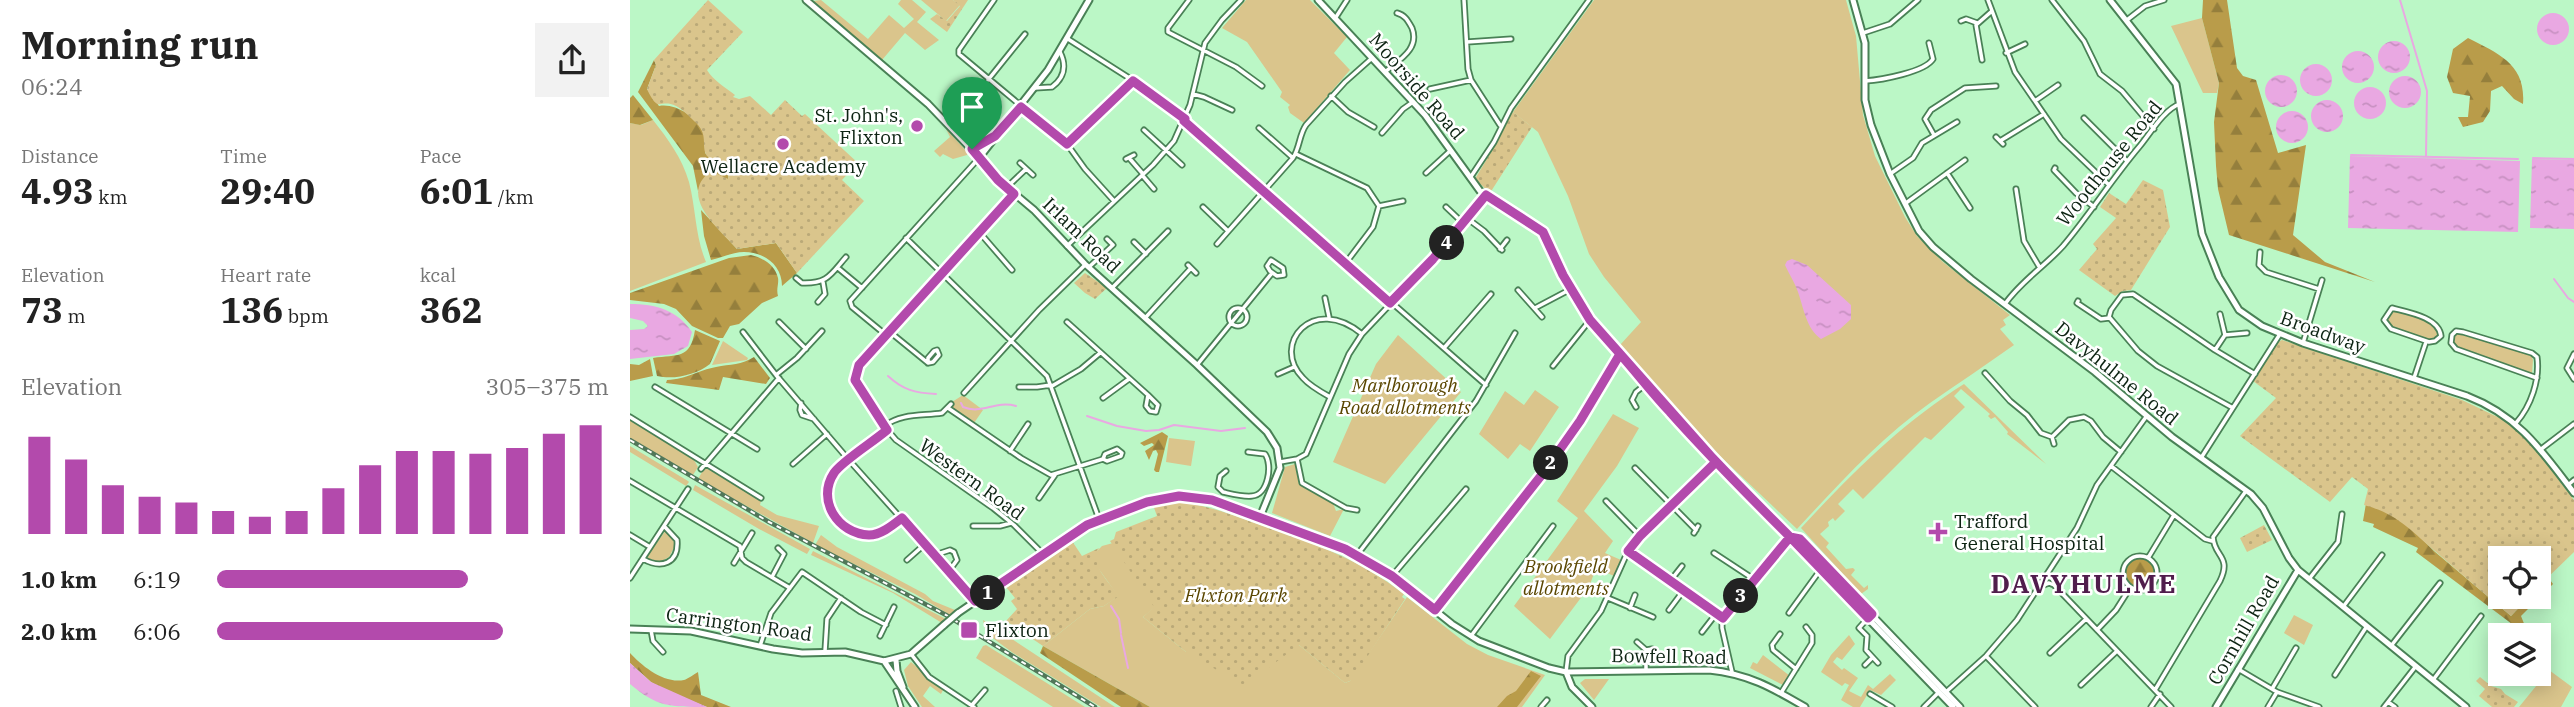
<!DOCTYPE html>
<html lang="en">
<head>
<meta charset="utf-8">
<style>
  :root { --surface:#fff; --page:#f2f2f2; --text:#222; --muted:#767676; --accent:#b34aac }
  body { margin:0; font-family:"IBM Plex Serif",serif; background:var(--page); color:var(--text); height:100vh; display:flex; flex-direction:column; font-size:26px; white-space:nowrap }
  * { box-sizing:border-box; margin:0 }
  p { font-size:23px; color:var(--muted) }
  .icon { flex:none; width:38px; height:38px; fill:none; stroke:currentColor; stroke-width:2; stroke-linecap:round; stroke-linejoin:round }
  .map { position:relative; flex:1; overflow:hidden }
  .panel { display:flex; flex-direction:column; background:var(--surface); width:630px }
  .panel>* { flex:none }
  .controls { position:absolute; left:1858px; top:546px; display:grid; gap:14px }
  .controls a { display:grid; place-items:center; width:63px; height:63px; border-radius:0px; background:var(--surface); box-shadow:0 4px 18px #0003; font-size:35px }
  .pin { position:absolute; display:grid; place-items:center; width:60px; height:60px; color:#fff; margin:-72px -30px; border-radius:50% 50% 50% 0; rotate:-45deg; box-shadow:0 0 7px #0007 }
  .pin .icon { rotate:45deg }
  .km { position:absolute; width:35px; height:35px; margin:-18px; border-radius:50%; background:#222; color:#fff; font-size:19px; line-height:35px; text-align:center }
  .round { display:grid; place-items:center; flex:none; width:74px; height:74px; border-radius:0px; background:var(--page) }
  .head { display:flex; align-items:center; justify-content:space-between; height:119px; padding:0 21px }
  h1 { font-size:38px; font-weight:800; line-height:52px }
  .metrics { display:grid; grid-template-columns:repeat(3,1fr); gap:10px; height:119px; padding:7px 21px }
  .metrics div { display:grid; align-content:center }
  .metrics b { font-size:35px; font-weight:800 }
  .metrics small { font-size:19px; font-weight:400 }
  .metrics p { font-size:19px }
  .chart { height:196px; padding:14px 21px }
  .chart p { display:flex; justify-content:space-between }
  .chart svg { width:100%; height:126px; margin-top:7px; stroke:var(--accent); stroke-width:6 }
  ul { padding:0 21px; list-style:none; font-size:23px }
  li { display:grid; grid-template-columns:112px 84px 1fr; align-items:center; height:52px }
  li i { height:18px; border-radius:9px; background:var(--accent) }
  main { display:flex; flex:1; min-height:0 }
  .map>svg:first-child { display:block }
  .green { fill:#dac58c }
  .forest { fill:url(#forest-firs) }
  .park { fill:url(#park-dots) }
  .water { fill:url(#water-ripples) }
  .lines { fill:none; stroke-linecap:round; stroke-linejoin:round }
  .stream { stroke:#e9a8e2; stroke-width:2 }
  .street-casing { stroke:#498156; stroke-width:7 }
  .secondary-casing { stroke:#498156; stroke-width:9 }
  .street { stroke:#fff; stroke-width:3.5 }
  .secondary { stroke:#fff; stroke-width:5 }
  .rail-casing { stroke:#517759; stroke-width:4.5 }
  .rail { stroke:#fff; stroke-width:2; stroke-dasharray:5; stroke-linecap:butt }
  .secondary-bridge-casing { stroke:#498156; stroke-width:9; stroke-linecap:butt }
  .secondary-bridge { stroke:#fff; stroke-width:5 }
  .route-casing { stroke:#fff; stroke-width:14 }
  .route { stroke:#b34aac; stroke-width:9 }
  .poi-dot { fill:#b34aac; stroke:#fff; stroke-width:2.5 }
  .labels { text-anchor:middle; stroke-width:5; stroke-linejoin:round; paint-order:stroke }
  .street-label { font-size:19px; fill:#0c2312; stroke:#fff }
  .poi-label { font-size:19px; fill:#0c2312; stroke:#fff; text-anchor:start }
  .park-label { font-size:19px; font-style:italic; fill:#5a4600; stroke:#fff }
  .district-label { font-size:26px; font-weight:bold; letter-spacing:2px; fill:#501d4c; stroke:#fff }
</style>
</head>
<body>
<main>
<section class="panel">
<div class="head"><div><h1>Morning run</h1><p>06:24</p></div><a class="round"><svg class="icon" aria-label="share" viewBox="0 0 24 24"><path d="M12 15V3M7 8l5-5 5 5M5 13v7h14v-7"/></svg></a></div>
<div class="metrics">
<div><p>Distance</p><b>4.93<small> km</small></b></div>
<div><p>Time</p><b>29:40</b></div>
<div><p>Pace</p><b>6:01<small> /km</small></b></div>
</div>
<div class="metrics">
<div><p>Elevation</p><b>73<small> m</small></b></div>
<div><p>Heart rate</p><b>136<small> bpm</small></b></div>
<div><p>kcal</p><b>362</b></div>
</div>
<div class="chart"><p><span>Elevation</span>305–375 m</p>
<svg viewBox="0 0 160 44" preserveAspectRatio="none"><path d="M5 44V10M15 44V18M25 44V27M35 44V31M45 44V33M55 44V36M65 44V38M75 44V36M85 44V28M95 44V20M105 44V15M115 44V15M125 44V16M135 44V14M145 44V9M155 44V6"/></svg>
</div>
<ul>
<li><b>1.0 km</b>6:19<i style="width:64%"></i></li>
<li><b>2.0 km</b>6:06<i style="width:73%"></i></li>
</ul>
</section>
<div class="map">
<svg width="1944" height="707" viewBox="0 0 1944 707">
  <defs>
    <pattern id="forest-firs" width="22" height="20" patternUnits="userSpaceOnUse" patternTransform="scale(1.75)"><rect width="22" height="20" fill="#b99c4a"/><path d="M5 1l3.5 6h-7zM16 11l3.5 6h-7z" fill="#957f3c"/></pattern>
    <pattern id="park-dots" width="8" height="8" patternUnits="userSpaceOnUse" patternTransform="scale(1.75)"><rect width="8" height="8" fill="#dac58c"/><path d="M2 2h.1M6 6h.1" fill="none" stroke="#baa978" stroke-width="1.8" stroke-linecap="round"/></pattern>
    <pattern id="water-ripples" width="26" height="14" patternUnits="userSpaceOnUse" patternTransform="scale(1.75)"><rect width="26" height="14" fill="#e9a8e2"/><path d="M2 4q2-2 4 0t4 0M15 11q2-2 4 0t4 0" fill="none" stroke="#c790c1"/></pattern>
  </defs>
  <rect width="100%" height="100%" fill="#bbf7c6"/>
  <path class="green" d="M191 0 238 39 259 15 274 28 284 19 268 4 271 0H282L296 12 287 22 309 40 295 50 275 33 252 60 183 1Z
    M291 0H323L330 5 316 21Z
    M616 0H680L717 37 704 53 720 70 674 123 660 113 658 107 660 105 650 97 652 92 617 42 592 28Z
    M964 0H1216L1226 36 1233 115 1245 156 1275 217 1287 236 1313 262 1380 315 1373 320 1376 325 1370 329 1384 345C1356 365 1327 384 1300 403 1250 438 1208 485 1167 529L1072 439 1038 402 990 345 1011 322 974 277 959 254 938 196 908 132 883 112Z
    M1572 18 1589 83 1587 93H1573L1541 26Z
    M23 120C38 139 52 158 59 182 66 209 65 236 76 262L0 291V123L11 125Z
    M316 129 338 153 337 155 323 159 313 154 310 157 304 151 320 137Z
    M1763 310 1800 322 1808 329 1807 337 1798 340 1761 327 1757 320Z
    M1827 332 1901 355 1903 360 1902 374 1825 347 1823 336Z
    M768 335 831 392 755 484 703 462 746 364Z
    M93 341 118 358 117 360 82 365Z
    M1334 384 1416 464 1377 434 1378 432 1365 417 1361 419 1358 416 1360 414 1331 389 1324 396 1335 407 1301 440 1295 437 1233 499 1223 489 1208 504 1215 511 1205 521 1203 518 1198 522 1199 526 1190 534 1199 543 1196 547 1216 569 1223 568 1225 570 1221 575 1234 588 1238 585V589L1231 594 1171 528C1221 474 1272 423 1334 384Z
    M905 390 929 407 900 451 890 444 878 459 849 434 875 391 894 405Z
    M333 395 353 410 344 423 321 408 322 402Z
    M983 414 1009 428 987 466 954 511 983 541 975 553 991 560 984 576 966 568 959 587 920 639 884 606 948 518 927 501Z
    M0 420 64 460 68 467 63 475 0 438Z
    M539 438 565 441 561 466 536 462Z
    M0 446 58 481 59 482 56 486 0 452Z
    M665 464 669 484 703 503 706 511 714 509 700 536 642 513 655 467Z
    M75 467 131 501 130 505 147 515 189 526 183 543 68 479Z
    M65 485 180 549 177 554 129 529 63 490Z
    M36 530 43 538 45 546 39 557 30 562 16 558Z
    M191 535 207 547 295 594 303 601 325 610 320 615 285 594 185 545Z
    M483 543 525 607 513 617 556 652 669 645 715 683 720 681 777 597 837 644 858 655 915 675 892 707H520L413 646 460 609 474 606 488 596 466 565V552L472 546Z
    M183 551 316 619 312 623 263 593 181 555Z
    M1664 615 1683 625 1674 645 1654 633Z
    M353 620 485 707H471L383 653 356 633Z
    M1219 635 1225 644 1212 660 1207 657 1203 662 1212 670 1214 668 1228 678 1219 691 1231 697 1238 685 1243 689 1260 674 1266 680 1251 695 1240 690 1230 707H1223L1211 700 1219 685 1215 683 1212 686 1191 672 1201 655Z
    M356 645 455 707H423L346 658 353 646Z
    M1133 655 1160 676 1153 685 1120 668 1123 662 1127 664Z
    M281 662 313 690 311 694 300 686 293 696 305 707H292L278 686 274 670Z
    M1919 670 1942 687 1931 707H1889Z
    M955 679H979L964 700 950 683Z"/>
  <path class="forest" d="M1573 0H1597L1607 68 1613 76 1626 80 1648 153 1676 145 1663 235 1695 262 1745 282 1599 235 1588 189 1586 166 1584 122 1589 83 1572 18Z
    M1838 38C1869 54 1896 64 1893 104L1884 99 1872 86 1861 91 1860 111 1853 122 1833 127 1828 117H1838L1840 96 1823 93 1817 77 1823 49Z
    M24 60 26 65 17 89 29 106C45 103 65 116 72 130 76 136 75 146 75 153L99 172 98 179 76 175 68 191 63 166 8 92Z
    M3 95 23 120 10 125 0 123V98Z
    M71 210 107 249 146 243 167 273 152 286C152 265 134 252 114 252 103 252 91 258 81 260L74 236Z
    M121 255C133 258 145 265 148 278 149 284 146 289 148 296L132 303 109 324 100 326 93 338H88L62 326 46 309 34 304 0 300V293L99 258Z
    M65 330 90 341 80 364C66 375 44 380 27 376L23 358C48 354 60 360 65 330Z
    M124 357 140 378 136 384 93 377 89 390 36 383 37 380C58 379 68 370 86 367 100 364 112 365 124 357Z
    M20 359 23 376 0 381V364L9 365Z
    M532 432 538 436 529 472H526L524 470 528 454 526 450 523 451 519 460 515 451 524 445 522 443 514 446 510 443Z
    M1739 486 1804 551 1881 616 1899 597H1909V586L1918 577 1923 584 1891 616 1895 626 1894 635H1886L1878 630 1882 624 1786 552 1788 548 1743 527 1744 524 1733 521Z
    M1494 573a15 15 0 1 1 30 0a15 15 0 1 1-30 0Z
    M413 646 520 707H491L410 653Z
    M0 653C12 666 34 684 54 680 58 679 64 674 68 672L71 695 101 707H77L34 690 21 682 0 663Z
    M901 671 911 676 887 707H867L877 696 886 691Z"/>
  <path class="park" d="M78 0 113 32 77 70C83 80 96 88 105 95L103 97 109 99 120 96 141 115 155 100 172 116 175 114 228 163 212 180 234 201 167 273 146 243 107 249C89 229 47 196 81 171L98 179 99 172C93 166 80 159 77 156 70 145 80 135 64 121 59 116 52 109 46 106 29 98 29 115 17 89L26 65 24 60Z
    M323 0H338L317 32 300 19 307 14 317 21 330 6Z
    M883 112 902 127 860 193 845 179 867 142 872 127Z
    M1513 180 1533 190 1540 227 1501 290 1493 291 1485 296 1449 270 1467 249 1463 244 1486 218 1470 207 1479 193 1496 204Z
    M455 273 477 288 465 299 455 293 444 283Z
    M1652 340 1832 400 1878 422 1903 446 1944 500V552L1909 586V558H1871V597H1899L1881 616C1856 595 1831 574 1806 552 1781 531 1768 514 1734 505L1738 489 1722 477 1700 502 1610 436 1646 398 1623 381 1648 342Z
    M550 502C577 505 602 515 628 524 684 544 726 557 774 594L772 597 775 599 722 680 715 683 669 645 614 686 556 652 513 617 524 607 480 541 484 539 486 532 527 516 523 505Z
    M1634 525 1642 540 1617 552 1610 538Z
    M440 538 452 556 469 548C459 564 479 582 489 596L474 606 460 609 413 646 376 621 387 609 381 601 385 598 376 587Z
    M1850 677 1861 686 1871 689 1875 694 1888 702 1884 707H1862L1849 696 1855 689 1846 681Z"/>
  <path class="water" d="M1907 29a16 16 0 1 1 32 0a16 16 0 1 1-32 0Z
    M1748 57a16 16 0 1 1 32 0a16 16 0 1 1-32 0Z
    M1712 67a16 16 0 1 1 32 0a16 16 0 1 1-32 0Z
    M1670 80a16 16 0 1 1 32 0a16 16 0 1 1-32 0Z
    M1635 91a16 16 0 1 1 32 0a16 16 0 1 1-32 0Z
    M1759 92a16 16 0 1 1 32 0a16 16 0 1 1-32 0Z
    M1724 103a16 16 0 1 1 32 0a16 16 0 1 1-32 0Z
    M1681 116a16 16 0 1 1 32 0a16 16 0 1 1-32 0Z
    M1646 127a16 16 0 1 1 32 0a16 16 0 1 1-32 0Z
    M1720 156 1890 161 1888 232 1718 228Z
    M1902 159 1944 160V229L1900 228Z
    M1162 259 1177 265 1221 305V319L1210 329 1191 339C1176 328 1174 309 1168 292 1165 283 1159 274 1155 265L1157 261Z
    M0 304C26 304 47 310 62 332L58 346 44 354 0 359V330L14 329 18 326 13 321 0 318Z
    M0 663 21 682 77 707C40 707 27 707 0 684Z"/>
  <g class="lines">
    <path class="stream" d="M1770 0 1797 91 1796 156
      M1721 155 1888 159
      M1903 158 1944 159
      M1924 279 1938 298 1944 302
      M258 376C273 390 285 393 306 394
      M331 403 333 407C352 415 365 400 386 406
      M457 416 487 426 516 431 529 430 544 425 591 431 615 428
      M481 606 489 619 491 633
      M491 635 498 668"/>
    <g class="street-casing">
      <path id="street" d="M364 0 329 50V54L437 144 455 169 484 201
        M559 0 538 28V32L606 67 632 86
        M834 0 838 69 841 80 870 125
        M1358 0 1385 72 1431 139 1479 185
        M1422 0 1454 41 1470 74 1492 91 1524 129
        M706 17 717 0
        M1497 20 1515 6 1534 0
        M1331 21 1336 19 1347 23
        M1233 33 1260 24 1288 0
        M438 39 518 90 554 119
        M837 42 881 39
        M1376 53 1395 44
        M1352 60 1346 25 1362 11
        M755 72C769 60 790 49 782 28 778 21 775 15 767 13
        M358 80 395 34
        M1235 81C1251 80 1295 72 1303 59L1299 43
        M405 88 422 87C434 78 437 66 430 52
        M800 89 841 80
        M563 94 574 97 602 110
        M701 96 718 112 744 127
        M1405 101 1428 85
        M1454 118 1497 161
        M554 121 856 385
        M629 128 663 158
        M514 130 552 165
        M752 133 773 109 783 102
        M1304 135 1295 119 1301 110 1335 88 1366 86
        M1366 137 1373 144
        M1370 141 1414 114
        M437 144 503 81
        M666 154 737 188 749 206 743 227 715 264
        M496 159 504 155
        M500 159 513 174
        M390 163 403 175
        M1425 168 1424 170 1446 193 1464 207
        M796 173 820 151
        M1317 173 1340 208
        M1260 174 1283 158 1292 143 1327 122
        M512 175 524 189
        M840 178 864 142 881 108 959 0
        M376 188 396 169
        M1386 189 1394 241 1410 268
        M384 194 232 361 225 377 254 426 266 440 363 508 384 525 413 554
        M1276 203 1335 160
        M749 206 773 201
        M573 207 598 231
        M816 207 834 224
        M838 219 854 231 872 250
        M350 233 382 270
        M276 238 417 376 469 519
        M504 242 516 254
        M587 244 663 158C670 147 669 135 676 125L715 82 742 58
        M437 246 523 165 544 141 560 105 575 43 592 20 611 0
        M870 249 877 240
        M1630 252 1629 265 1636 272 1689 289
        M641 260 653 268 654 275 647 276 640 271 637 266Z
        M558 265 566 273
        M459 267 483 245 477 239
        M208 268 232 288
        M166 278 172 283C198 284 201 274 216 257
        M483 287 538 231
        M888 290 912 317
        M695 298 699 317
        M1448 301 1447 303 1471 319 1479 318
        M188 302 195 294 193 282
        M1375 304C1391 281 1414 267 1433 246 1460 214 1482 179 1509 147 1520 134 1534 109 1550 104
        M905 308 941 289
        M1762 308C1777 312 1809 317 1811 336L1805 341 1799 342 1761 329 1754 320Z
        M599 317a9 9 0 1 1 18 0a9 9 0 1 1-18 0Z
        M1590 314 1595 335 1617 333
        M516 317 561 268
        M149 322 176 349
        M437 322 518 395
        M113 332 146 375 218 459 345 601
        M260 332 298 363
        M256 335 222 307 220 301 349 158
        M1673 343 1692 280
        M814 348 861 294
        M307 350 309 355 303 362 298 363V358L304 351Z
        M1585 350 1595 335
        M1944 354 1937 368 1944 379
        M567 365 642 273
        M923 366 960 320
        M1355 373 1380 401 1397 415 1411 433 1422 437 1439 420 1454 417 1461 421 1473 437 1491 452
        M648 374 664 367
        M146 375 167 358 192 331
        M1784 378 1796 342
        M422 386 451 369 470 353
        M25 387 127 449
        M389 387H407L421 385
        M334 393 409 310 455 265
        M518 395 528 405 526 412 520 411 516 406Z
        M700 397C691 392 680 386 673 378 640 345 683 293 732 334
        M473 398 499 379
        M171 403 170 410 172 415 184 419
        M1006 407 1002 400 1006 392 1016 384
        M318 408 391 458 421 475 473 459
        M1603 408 1527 366 1508 351 1479 317 1481 310 1492 295 1503 294 1585 350 1625 374
        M0 417 131 498
        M1886 423C1901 406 1910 380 1907 357L1902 353 1833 332 1826 331 1822 335 1821 343 1826 349 1907 378
        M254 426C272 413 292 416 312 413L321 404
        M1422 437 1424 444
        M487 449 492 453 491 456 477 461 473 459 475 454Z
        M1910 450 1944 424
        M380 451 398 424
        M1571 458 1650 334
        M218 459C196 480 186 507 217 527 225 531 234 536 243 534 254 533 263 524 272 518
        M667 459 672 483 716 508 727 510
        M220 460 257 430
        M650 462 667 459 676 454 719 354 732 334 803 259 856 196
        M163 464 197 434
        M1481 466 1575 539 1582 541
        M1005 468 1066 530
        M71 469 149 378
        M596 471 590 476 588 487 593 492C602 494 613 497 622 496 638 495 643 465 635 454L618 452
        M0 481 110 546 112 558 116 562 160 588
        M1938 485 1944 480
        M409 498 425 475
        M976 501 1010 536
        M343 526H370L381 523
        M1064 533 1068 526
        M0 535 20 547
        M998 551 1092 618
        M1084 553 1125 580
        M305 555 320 550 324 552 327 560 319 571
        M727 555 846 401 885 333
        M1493 573a17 17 0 1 1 34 0a17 17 0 1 1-34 0Z
        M1518 558 1544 515
        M13 559C31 569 49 564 47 540L34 526
        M277 560 295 544
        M104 563 122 533
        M762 576 836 489
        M142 577 154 554 148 548
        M0 578 58 489
        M1679 579 1708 542 1712 514
        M1041 580 1052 566
        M1411 586 1419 583 1424 585 1541 707
        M978 598 1023 617
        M1713 607 1752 555
        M1000 608 1005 595
        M805 610 914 472 950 420 989 355
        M1039 610 1054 590
        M1159 613 1191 569
        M1238 618 1229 628 1237 636 1236 650 1248 663
        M21 630 23 641 33 652
        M1467 630 1486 610 1500 588
        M1072 632 1086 614
        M1150 634 1142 645 1143 650 1166 669
        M250 636 264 607
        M841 636 923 526
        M1007 642 1016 650 1022 649
        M130 646 141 613 172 572 231 612 256 625
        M1761 646 1810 583
        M1016 650V670
        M195 651 197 619 211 598
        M1420 653 1456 619
        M281 654 299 677 344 707
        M1356 656 1405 707
        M1235 665 1242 658
        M1608 669 1647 692 1689 707
        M936 672 938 656 971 611 998 551 1010 536 1086 462
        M1102 672 1092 628V618L1160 537
        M1705 675 1737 626
        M1803 680 1851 616
        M1451 685 1487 651
        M1642 689 1666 648
        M1525 690 1590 581C1602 556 1584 557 1583 537L1616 491
        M266 691 271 707
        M1316 692 1356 656 1387 620 1447 528 1467 485 1516 417
        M1151 693 1182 643V635L1176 627
        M1240 694 1262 707
        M1758 702 1765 707
        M342 705 355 690
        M911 707 917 700
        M1294 707 1309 692
        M1521 707 1530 694
        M1638 707 1647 692
        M1754 707 1786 666"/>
    </g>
    <g class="secondary-casing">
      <path id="secondary" d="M176 0 298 104 342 150 368 180 404 210 455 264 567 365 637 432 647 448 650 468 630 517
        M688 0 795 115 850 191 913 232 933 275 960 320 1040 413 1323 707
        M1223 0 1235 43V100L1241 125 1260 174 1289 231 1303 247 1341 279 1465 372 1542 437 1621 494 1633 508 1659 558 1668 570 1836 707
        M1480 0 1546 84 1572 234 1589 277 1609 310 1632 326 1673 343 1837 396C1889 416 1912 451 1944 493
        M342 150 361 139
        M349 158 418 70 459 0
        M1160 537 1169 539 1330 707
        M328 613 457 525 524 500 541 497H566L595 504 715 549 762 576 822 624 849 641 919 668 936 672 1079 670C1118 674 1141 687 1175 707
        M0 629 61 631 143 649 172 653 215 652 254 661 281 654 314 625
        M266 660 267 671 273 687
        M254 661 285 707
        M936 672 942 687 962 707
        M1586 707 1668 570"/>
    </g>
    <use href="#street" class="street"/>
    <use href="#secondary" class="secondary"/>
    <g class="rail-casing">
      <path id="rail" d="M0 440 139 522 316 615 465 707"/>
    </g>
    <use href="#rail" class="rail"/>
    <g class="secondary-bridge-casing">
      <path id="secondary-bridge" d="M314 625 328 613"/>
    </g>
    <use href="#secondary-bridge" class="secondary-bridge"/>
  </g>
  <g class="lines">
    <g class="route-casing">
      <path id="route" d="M342 149 368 180 384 194 229 365 225 380 257 430C243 442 211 462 204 473 186 500 208 534 239 535 251 535 263 525 272 518L345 601 457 525 517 502 549 496 582 500 715 549 762 576 805 610 914 472 950 421 990 354C1007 373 1022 393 1040 412 1078 455 1119 496 1160 537L1170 539 1242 614 1238 618 1160 537 1093 618 998 551 1010 536 1086 462 960 320 933 275 913 232 856 195 803 259 760 303 554 121 555 119 503 81 437 144 391 107 365 136 342 149"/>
    </g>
    <use href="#route" class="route"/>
  </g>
  <g class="poi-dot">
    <circle cx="287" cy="126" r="7"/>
    <circle cx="153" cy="144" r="7"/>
    <path d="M1304.5 521.5h7v7h7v7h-7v7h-7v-7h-7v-7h7z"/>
    <rect x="330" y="621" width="18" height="18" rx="3.5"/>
  </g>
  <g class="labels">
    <g class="street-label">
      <text transform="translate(787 86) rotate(49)" y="7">Moorside Road</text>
      <text transform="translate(1479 163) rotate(-51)" y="7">Woodhouse Road</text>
      <text transform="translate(452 235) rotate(44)" y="7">Irlam Road</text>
      <text transform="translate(1693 332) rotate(20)" y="7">Broadway</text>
      <text transform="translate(1487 373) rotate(39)" y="7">Davyhulme Road</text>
      <text transform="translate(342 479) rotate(36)" y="7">Western Road</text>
      <text transform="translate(109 624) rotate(8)" y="7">Carrington Road</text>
      <text transform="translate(1613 630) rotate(-60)" y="7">Cornhill Road</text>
      <text transform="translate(1039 656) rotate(1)" y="7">Bowfell Road</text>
    </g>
    <g class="poi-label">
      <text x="273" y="122" text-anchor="end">St. John's,<tspan x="273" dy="22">Flixton</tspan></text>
      <text x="153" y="173" text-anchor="middle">Wellacre Academy</text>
      <text x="1324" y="528">Trafford<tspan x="1324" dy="22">General Hospital</tspan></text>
      <text x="355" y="637">Flixton</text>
    </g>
    <g class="park-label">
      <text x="775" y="392">Marlborough<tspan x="775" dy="22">Road allotments</tspan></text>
      <text x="936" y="573">Brookfield<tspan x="936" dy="22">allotments</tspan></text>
      <text x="606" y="602">Flixton Park</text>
    </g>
    <g class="district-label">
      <text x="1454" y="593">DAVYHULME</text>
    </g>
  </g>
</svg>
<div class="controls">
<a><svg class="icon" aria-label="locate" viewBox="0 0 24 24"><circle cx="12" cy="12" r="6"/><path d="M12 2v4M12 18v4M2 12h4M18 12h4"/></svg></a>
<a><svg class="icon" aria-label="layers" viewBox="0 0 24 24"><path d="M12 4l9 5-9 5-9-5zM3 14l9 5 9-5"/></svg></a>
</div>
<div class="pin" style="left:342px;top:149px;background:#1e9e55"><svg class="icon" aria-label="arrive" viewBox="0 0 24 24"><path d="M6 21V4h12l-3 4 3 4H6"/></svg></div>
<b class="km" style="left:358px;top:593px">1</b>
<b class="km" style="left:921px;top:463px">2</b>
<b class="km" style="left:1111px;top:596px">3</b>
<b class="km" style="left:817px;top:243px">4</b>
</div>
</main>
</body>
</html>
